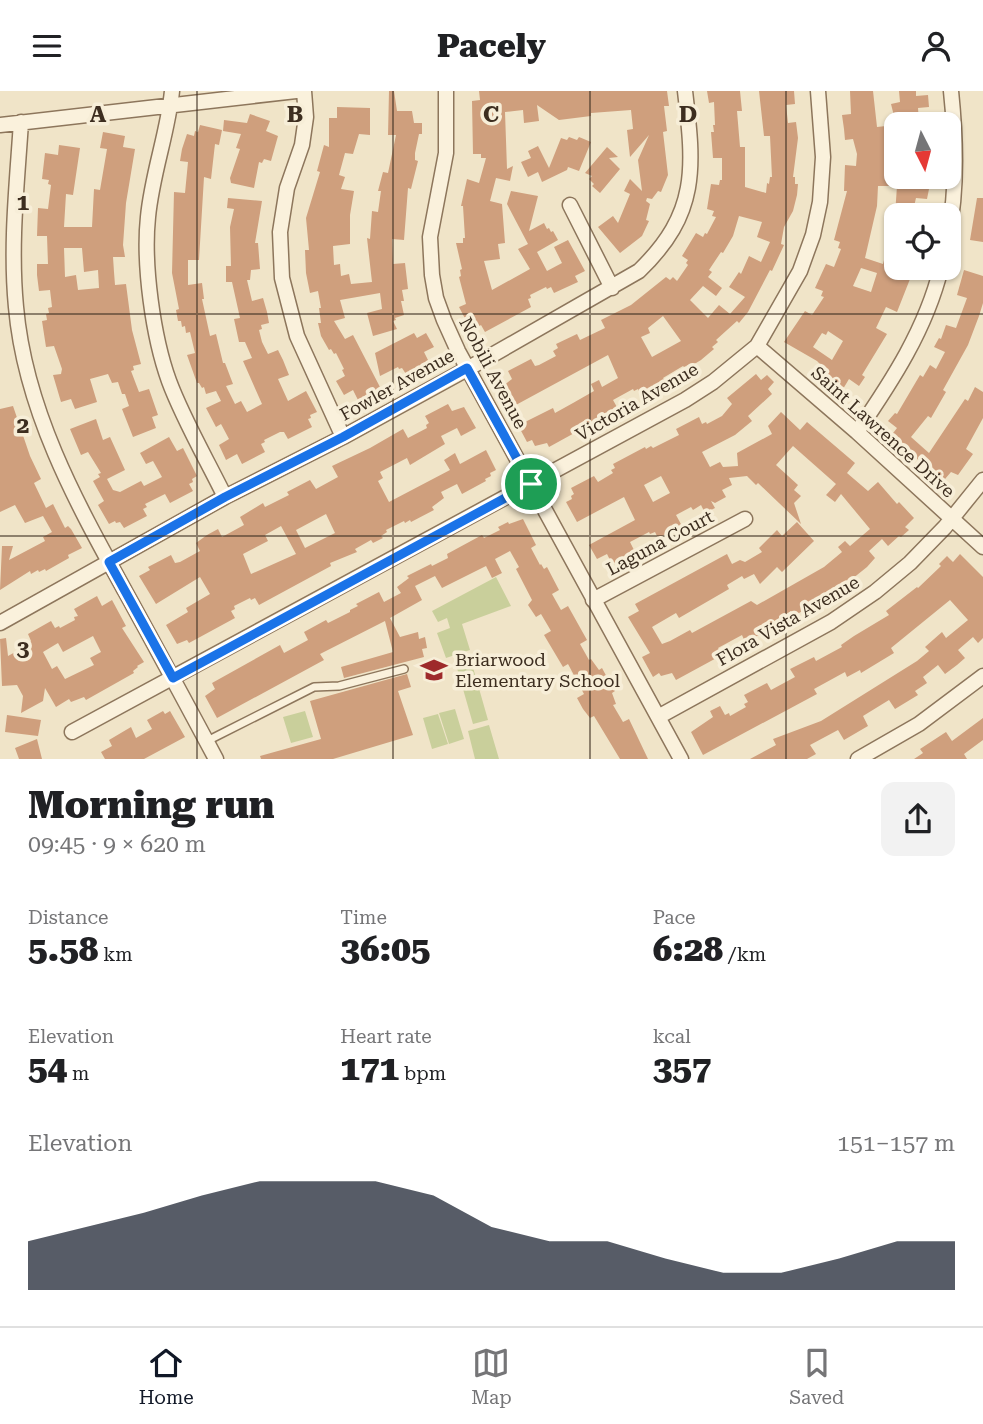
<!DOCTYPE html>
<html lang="en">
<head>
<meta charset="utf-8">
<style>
  :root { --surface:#fff; --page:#f2f2f2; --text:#202124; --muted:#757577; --line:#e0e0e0; --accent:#111827 }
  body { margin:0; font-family:"Roboto Serif",serif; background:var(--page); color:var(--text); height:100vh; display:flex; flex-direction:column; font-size:26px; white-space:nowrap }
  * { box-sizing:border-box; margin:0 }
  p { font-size:23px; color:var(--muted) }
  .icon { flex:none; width:38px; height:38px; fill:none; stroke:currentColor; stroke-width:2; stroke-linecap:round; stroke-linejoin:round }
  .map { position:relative; height:668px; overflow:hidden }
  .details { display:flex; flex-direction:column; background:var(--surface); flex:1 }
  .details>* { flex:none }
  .needle { width:46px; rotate:174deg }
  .tools { position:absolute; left:884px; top:21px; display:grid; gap:14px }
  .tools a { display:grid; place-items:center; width:77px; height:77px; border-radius:14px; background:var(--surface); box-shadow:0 2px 5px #0004; font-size:35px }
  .pin { position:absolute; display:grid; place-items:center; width:60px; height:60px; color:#fff; margin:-30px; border:4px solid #fff; border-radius:50%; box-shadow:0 2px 7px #0007 }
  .round { display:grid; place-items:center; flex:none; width:74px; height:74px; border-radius:14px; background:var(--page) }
  .head { display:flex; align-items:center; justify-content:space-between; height:119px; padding:0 28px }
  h1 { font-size:38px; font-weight:800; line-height:52px }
  .stats { display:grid; grid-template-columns:repeat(3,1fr); gap:10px; height:119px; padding:7px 28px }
  .stats div { display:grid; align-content:center }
  .stats b { font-size:35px; font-weight:800 }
  .stats small { font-size:19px; font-weight:400 }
  .stats p { font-size:19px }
  .chart { height:196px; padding:14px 28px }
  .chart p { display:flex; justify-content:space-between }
  .chart svg { width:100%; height:126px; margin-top:7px; fill:var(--accent); opacity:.7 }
  header { display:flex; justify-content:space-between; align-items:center; height:91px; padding:0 28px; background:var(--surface); font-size:32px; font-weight:800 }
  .tabs { display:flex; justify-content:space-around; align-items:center; height:98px; border-top:2px solid var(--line); background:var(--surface); font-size:19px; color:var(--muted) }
  .tabs a { display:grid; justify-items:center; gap:4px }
  .tabs .active { color:var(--accent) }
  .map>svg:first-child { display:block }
  .green { fill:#c9cf9b }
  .building { fill:#cf9f7d; fill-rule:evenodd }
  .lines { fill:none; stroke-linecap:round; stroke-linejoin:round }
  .lane-casing { stroke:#8d765c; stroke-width:10 }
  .street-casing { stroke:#8d765c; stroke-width:17 }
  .lane { stroke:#faf1dc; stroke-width:7 }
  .street { stroke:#faf1dc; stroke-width:14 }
  .route-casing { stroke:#fff; stroke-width:14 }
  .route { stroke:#1a73e8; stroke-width:9 }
  .grid { fill:none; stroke:#3d2e20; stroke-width:2; stroke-opacity:0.55 }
  .labels { text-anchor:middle; stroke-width:7; stroke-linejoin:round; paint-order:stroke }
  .street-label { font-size:18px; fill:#3d2e20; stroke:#f7eed8 }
  .poi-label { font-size:18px; fill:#3d2e20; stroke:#f7eed8; text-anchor:start }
  .grid-label { font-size:23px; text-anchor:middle; font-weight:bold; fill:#3d2e20; stroke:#f7eed8; stroke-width:7; stroke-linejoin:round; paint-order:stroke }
</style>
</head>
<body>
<header><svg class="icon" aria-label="menu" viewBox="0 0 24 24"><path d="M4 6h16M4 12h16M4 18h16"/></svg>Pacely<svg class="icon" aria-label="person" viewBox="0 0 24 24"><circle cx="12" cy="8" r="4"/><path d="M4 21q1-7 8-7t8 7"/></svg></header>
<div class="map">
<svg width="983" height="668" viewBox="0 0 983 668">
  <rect width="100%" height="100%" fill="#f0e4c8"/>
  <path class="green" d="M496 486 511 515 462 533 470 559 446 567 437 542 450 537 447 527 438 531 432 520Z
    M470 566 488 629 473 633 455 570Z
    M455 618 464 648 449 653 439 622Z
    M305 620 313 646 291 652 283 626Z
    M438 623 448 653 432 658 423 627Z
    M489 634 499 668H475L468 640Z"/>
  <path class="building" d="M389 0H394L397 20H412L414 32H422V43H419L415 62V69L418 70 411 98 408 97 404 149 392 148 393 173 405 172 408 198 402 199 404 210H401L404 224 395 227 396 229 393 230 397 238 373 245 367 222 382 218 380 202 340 209 345 227 334 230 345 248 353 244 381 298 358 309 353 299 344 304 336 290 345 285 342 279 344 278 336 262 334 263 331 258 329 259 321 245 318 232H321L319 217H321L318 200 310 202 306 182 305 159H309L306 127 320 81 317 80 324 54 329 56V27H337V16L370 17V44L359 43 353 63 345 62 339 84 345 86 341 98 354 100 350 124V153L333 155 334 174 340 173 341 185 349 183 351 193 372 191 367 147 370 148 372 120 378 121 381 100H378L383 81 388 82 396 44H388Z
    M479 0H667L669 15H664L667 40 663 41 668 84 661 101 658 100 652 108 647 107 646 110 650 113 646 129 649 130 642 145 620 162 598 136 613 125 618 132 630 103 624 100 630 88 642 100 638 69 649 44 630 66 627 39 633 38 631 19 591 22V25L559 29 537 14 539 30 524 32 523 19 505 21 507 78 513 75 510 90 496 87 490 110 502 113 505 152 498 153 500 168 484 170 492 199 530 178 518 158 528 153 507 113 511 100 538 105 529 140 544 132 547 138 549 137 551 141 553 140 558 149 537 161 547 180 562 172 554 156 568 149 585 180 575 185 578 191 554 202 551 196 547 198 546 196 530 204 531 207 528 208 531 216 485 241 481 234 478 236 477 233 470 237 459 216 466 213 459 186 461 185 460 179 462 178 456 152H463V147H465L463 115H461L467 88 479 92 486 67H481V63H473L472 10 480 9Z
    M707 0H740L742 20H737L740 56H745V96L766 102 767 92 769 93 770 86H772L770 45H764L759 0H794L795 13 786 14 788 32 796 31 798 47 793 86H795V93H798L797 104 793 120 784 136 781 153 784 154 772 180 770 179 748 221 739 232 737 230 716 249 718 251 712 256 714 258 701 269 691 275 690 273 684 276 683 275 663 287 666 292 641 305 638 298 634 300 633 298 613 309 618 318 549 356 547 352 535 355 532 349 527 351 519 336 523 332 553 317 555 322 573 312 594 300 591 293 599 289 602 296 618 287 608 264 514 315 503 295 512 288 508 280 531 268 535 275 539 274 556 265 553 260 558 257 556 253 577 243 580 249 605 237 601 229 631 214 666 186 670 189 673 186 677 190 688 174 686 172 688 169 682 165 696 142 703 146 705 142 707 143 716 126 712 125 714 120 707 118 711 93 719 94 720 89H722V67H713L711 41H714L713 34H715L714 11 709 12ZM739 125 762 131 757 146 770 151 761 171 749 165 741 183 739 181 729 196 745 206 730 223 719 214 708 227 690 209 703 195 716 205 722 197 708 186 712 181 709 179 721 161 723 162 733 145ZM663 225 681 250 652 266 641 246 650 242 648 237Z
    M850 0H873L877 36 886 35 887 61 895 62 896 86H930V93L927 108 916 107 912 124H895L897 95H878L877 115 865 167 883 173 893 135 896 136V177L900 178 898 185 910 188 897 221 886 216 876 237 887 243 862 284 865 286 859 295 849 288 843 298 819 281 822 275 817 270 784 251 805 220 812 224 824 206 821 205 823 200 815 197 826 173 834 176 841 158 838 157 840 151 834 149 847 100H844L845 74 856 75 857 63 853 48 845 49 844 38 842 24 851 23ZM861 177 877 182 871 201 853 195ZM828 240 843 250 832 269 813 256 822 242 826 244Z
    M899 0H916V5L928 4 929 16 918 17 919 30 896 33 891 13 900 11Z
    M250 23 270 30 266 40 278 45 271 70 264 68 262 72 259 71 254 97 231 92 230 87 240 58 236 57 241 43 223 40 224 29 247 32Z
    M200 34 222 39 219 54 215 53 211 88 204 86 199 169H188V194L202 192 204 208H202L210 245 216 243 223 272H225L233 293 226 295 235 313 241 310 247 321 262 313 243 270 252 267 245 251H239L234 228 240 227 232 191H226V175H231L230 136 234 118 227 117 228 107 262 110 255 152H258L260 178 251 179 250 189H247L252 210 263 207 267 221 269 232 261 234 262 238 259 239 262 251 268 263 278 259 283 269 289 284 278 288 288 310 306 300 317 321 310 324 311 327 308 328 312 336 288 348 284 341H280L264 349 265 351 261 353 265 361 242 373 237 363 226 369 219 354 229 348 221 333 216 336 206 317 221 310 216 300 206 303 204 296 202 297 199 292H197L187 264 195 262 190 241 186 242 185 235 182 236 181 230H178L176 219 179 218 172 182 174 101 185 102 188 71 180 70 182 58 187 43 194 45 195 40 198 41Z
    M103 41 125 45 123 56 135 58 126 112 123 154 125 166H113L114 181 115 194 126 193 132 239 141 273 133 275 134 279 131 280 139 301 149 298 158 324 152 326 156 337 133 346 122 318 129 315 125 303H122L118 291 112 292 108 283 90 288 97 311 75 318 71 308 61 311 53 284 61 283 62 278 54 255 46 256 42 230 47 229 46 223 49 222 48 217 52 216 50 199 39 200 37 184V173H48L47 145H37L38 117 48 118 51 94 48 93 49 89 42 88 45 62 58 64 59 54 80 57 73 104 66 103 64 136H92L94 98 100 99 107 58 100 57ZM64 157H82L84 181 98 179 99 197 78 199 76 184 65 186Z
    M569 46 577 49 579 46 591 51 579 80 568 76 567 79 542 91 538 81 528 86 521 71 531 67 528 60 538 55 549 77 561 47 567 49Z
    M607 56 618 66 609 67 620 78 600 102 592 95 594 93 589 88 592 85 585 82Z
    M977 107H983V151L970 149Z
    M964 179 983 185V212L979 225 968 254 943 299 946 301 931 327 928 325 911 346 929 362 965 308 968 310 975 296 983 301V327L966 358 973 363 958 384 951 381 945 388 925 375 903 355 901 356 890 346 897 337 888 330 895 322 897 323 920 284 923 286 930 274 936 278 945 261 934 256 939 247 941 248 946 234 956 237 967 207 957 204Z
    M414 242 417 247 426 242 434 256 424 261 429 271 406 283 402 277 399 278 398 276 380 285 375 262Z
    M756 283 761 289 767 284 774 291 768 298 772 303 748 325 752 330 735 344 702 361 710 376 720 371 723 376 738 375 737 362 772 343 768 335 781 321 800 339 807 331 855 372 847 382 868 400 878 391 897 413 899 411 914 427 905 436 909 439 901 446 899 445 888 455 882 448 869 460 875 467 867 476 842 496 814 510 815 512 804 519 794 525 791 520 766 535 769 539 745 551 742 544 718 557 722 564 676 589 672 582 661 585 659 582 653 586 642 566 650 562 628 526 639 520 635 513 727 463 732 473 740 469 745 471 762 461 759 457 777 439 782 445 797 431 814 450 782 481 777 476 760 493 754 483 744 488 742 485 727 494 729 498 679 527 676 522 652 536 662 553 670 550 690 539 692 542 751 510 757 514 766 509 824 476 842 461 838 456 845 450 850 455 870 438 841 403 835 411 826 404 836 393 793 355 776 374 798 394 794 399 801 405 794 412 801 433 758 392 756 394 747 385 729 387 732 394 722 399 726 406 715 412 711 410 715 417 705 422 701 414 693 419 691 416 676 424 682 435 658 447 655 441 650 443 649 441 630 451 635 461 612 473 607 463 597 468 589 454 635 429 624 406 577 431 566 411 572 408 571 405 574 403 571 397 594 385 598 391 613 382 611 379 615 377 613 373 645 356 646 358 651 355 653 357 679 344 676 338 699 326 702 333 706 331 707 333 722 325 732 313 727 307ZM661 385 670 402 653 411 644 394Z
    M448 313 452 320 464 316 476 337 461 345 457 337 441 345 445 353 410 374 407 367 380 381 383 387 378 390 389 411 450 379 444 369 455 362 460 373 486 359 496 379 490 382 491 385 485 388 486 390 462 403 457 393 441 401 444 407 432 416 434 419 411 431 410 429 405 432 404 430 386 439 387 441 381 445 383 447 373 452 371 449 355 458 357 461 330 472 331 475 259 514 255 507 251 509 250 507 234 515 235 518 231 520 235 527 189 552 187 549 177 553 166 534 188 521 186 517 210 503 200 486 156 513 139 485 150 479 148 476 171 464 175 472 180 471 200 460 196 452 207 444 218 438 222 446 244 434 240 426 263 412 265 416 289 404 287 401 310 389 316 398 338 386 332 375 370 357 403 338 408 347 427 337 426 334 429 332 425 325ZM326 423 335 442 305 457 296 439ZM281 435 296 463 251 483 243 463 268 450 265 444Z
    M13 315 30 365 41 388 34 392 46 417 53 413 65 437 68 435 71 438 82 457 68 464 69 467 46 480 45 478 39 481 38 479 31 483 30 480 0 499 2 455H13L9 469 45 450 43 446 52 441 43 425 25 432 15 414 0 421V318Z
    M96 328 103 349 110 346 125 379 107 388 113 399 120 401 141 390 144 395 162 386 153 370 146 373 140 362 169 346 177 360 183 357 197 385 192 388 193 391 189 393 193 400 170 412 165 403 145 413 147 416 143 418 147 425 124 437 120 431 116 432 115 430 109 433 98 414 104 410 93 390 100 386 98 383 101 382 88 361 81 364 70 338Z
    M523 428 536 454 531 457 540 474 541 473 544 478 547 476 559 499 552 503 561 519 568 515 587 549 580 553 589 569 591 568 599 579 602 577 609 590 615 600 612 602 616 613 613 614 623 631 629 628 648 668H620L594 625 590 627 583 618 577 607 584 603 568 573 563 576 544 544 551 540 541 523 536 526 528 514 532 509 516 478 519 476 510 460 495 468 502 482 492 487 486 475 442 497 435 485 415 495 422 509 390 527 400 546 418 541 419 548 425 546 427 557 422 558 424 566 344 587 341 576 393 561 385 530 320 563 324 569 217 627 205 605 215 598 212 592 280 554 284 562 308 549 304 541 326 529 328 532 350 521V519L358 515 356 513 379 501 384 511 401 502 397 496 409 487 407 485 431 473 432 475 448 467 447 463 458 457 482 444 484 447 500 439 498 436 508 431 509 433Z
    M960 463 983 486V547L978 552 973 546 958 559 965 567 957 574 945 583 938 574 923 586 927 592 915 600 918 604 895 618 889 609 863 625 868 635 844 649 838 639 810 654 816 663 807 668H750L776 654 773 648 821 630 917 570 929 560 925 556 942 541 946 547 968 529 950 509 891 557 894 562 861 582 860 579 847 586 845 581 814 598 817 603 703 664 691 641 713 626 710 620 720 615 725 624 729 622 730 625 746 616 744 613 748 611 744 604 767 592 771 599 795 586 790 578 814 566 816 570 842 556 841 554 854 545 889 524 886 520 917 496 918 497 941 475 939 473 947 465 953 471Z
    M97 505 102 515 112 509 126 535 122 537 144 571 137 575 138 576 133 580 134 582 86 609 84 606 71 611 69 608 56 616 45 597 43 610 21 622 23 605 17 594 2 595 0 548 6 547 8 565 28 554 31 550 28 543 51 530 55 537 59 535 60 537 75 529 74 526 78 525 74 518ZM93 545 101 561 90 567 94 574 65 588 57 575 52 578 43 561 58 552 63 561Z
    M407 583 411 596 398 600 413 644 333 668H261L260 665 321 648 310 610Z
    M163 620 165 623 170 620 185 646 144 668H105L101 661 112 655 109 649 131 636 136 647 152 638 147 629Z
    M7 624 41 629 38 645 5 641Z
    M983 627V649L964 663 967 668H914L923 662 920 658 946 641 952 650Z
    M37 648 42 668H19L15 657Z"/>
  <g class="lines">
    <g class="lane-casing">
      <path id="lane" d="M207 650 314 596 339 595 404 578"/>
    </g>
    <g class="street-casing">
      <path id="street" d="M172 0C168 41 152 83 148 126 143 173 153 246 169 290 183 328 207 369 225 406
        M304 0 306 26 302 54 287 97 280 141 282 187 297 245 343 346
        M446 0V62L430 146 432 184 436 207 444 229 458 260 681 668
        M21 31C17 93 10 154 16 216 25 319 76 411 125 500 156 556 186 612 216 668
        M0 34 296 0
        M570 114 612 197
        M948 145C958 98 956 48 951 0
        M757 255 857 341 983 456
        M857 341C892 290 926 238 941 177
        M593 509 745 428
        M0 532 225 406 343 346 487 267 639 180C699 122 694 77 685 0
        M658 626 831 531 875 501 910 472 945 436 983 389
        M72 641 685 309 713 291 757 255 800 180 813 144 820 111 823 66 818 0
        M858 668 919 633 983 585"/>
    </g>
    <use href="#lane" class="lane"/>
    <use href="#street" class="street"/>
  </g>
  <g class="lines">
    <g class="route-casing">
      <path id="route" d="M467 277 531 393 173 587 109 471 225 406 343 346Z"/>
    </g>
    <use href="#route" class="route"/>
  </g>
  <path class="grid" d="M197 0V668M393 0V668M590 0V668M786 0V668M0 223H983M0 445H983"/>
  <defs>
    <g id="school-bare" transform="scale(2.1)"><path d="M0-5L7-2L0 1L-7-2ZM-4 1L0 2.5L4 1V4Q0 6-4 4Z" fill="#9e2a2b" stroke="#f7eed8" stroke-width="2.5" paint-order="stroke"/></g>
  </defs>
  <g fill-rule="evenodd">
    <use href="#school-bare" x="434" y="579"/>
  </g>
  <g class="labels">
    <g class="street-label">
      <text transform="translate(493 282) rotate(62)" y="6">Nobili Avenue</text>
      <text transform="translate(397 294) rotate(-29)" y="6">Fowler Avenue</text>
      <text transform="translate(637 311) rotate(-30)" y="6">Victoria Avenue</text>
      <text transform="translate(883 341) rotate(42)" y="6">Saint Lawrence Drive</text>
      <text transform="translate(660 452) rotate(-28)" y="6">Laguna Court</text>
      <text transform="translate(788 530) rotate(-30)" y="6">Flora Vista Avenue</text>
    </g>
    <g class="poi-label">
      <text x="455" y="575">Briarwood<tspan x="455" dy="21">Elementary School</tspan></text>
    </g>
  </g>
  <g class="grid-label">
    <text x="98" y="31">A</text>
    <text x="295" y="31">B</text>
    <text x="491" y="31">C</text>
    <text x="688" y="31">D</text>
    <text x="23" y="119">1</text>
    <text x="23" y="342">2</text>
    <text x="23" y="565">3</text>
  </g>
</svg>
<div class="tools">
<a><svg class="needle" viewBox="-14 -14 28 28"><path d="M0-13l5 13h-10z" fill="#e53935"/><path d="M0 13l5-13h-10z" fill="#757577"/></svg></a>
<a><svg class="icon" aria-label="locate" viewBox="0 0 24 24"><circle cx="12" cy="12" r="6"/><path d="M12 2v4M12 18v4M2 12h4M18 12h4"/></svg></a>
</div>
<div class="pin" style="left:531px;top:393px;background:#1e9e55"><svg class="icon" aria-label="arrive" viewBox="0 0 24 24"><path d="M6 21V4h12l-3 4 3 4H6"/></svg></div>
</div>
<section class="details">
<div class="head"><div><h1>Morning run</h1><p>09:45 · 9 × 620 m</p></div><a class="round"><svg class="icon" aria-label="share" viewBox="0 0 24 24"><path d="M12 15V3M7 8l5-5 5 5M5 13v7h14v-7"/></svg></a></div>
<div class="stats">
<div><p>Distance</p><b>5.58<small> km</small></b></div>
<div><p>Time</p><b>36:05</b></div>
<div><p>Pace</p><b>6:28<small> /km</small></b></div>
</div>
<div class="stats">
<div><p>Elevation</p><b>54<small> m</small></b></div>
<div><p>Heart rate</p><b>171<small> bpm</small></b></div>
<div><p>kcal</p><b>357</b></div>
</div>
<div class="chart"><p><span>Elevation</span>151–157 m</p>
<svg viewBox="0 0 160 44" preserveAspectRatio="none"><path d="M0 44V27L10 22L20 17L30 11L40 6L50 6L60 6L70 11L80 22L90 27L100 27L110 33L120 38L130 38L140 33L150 27L160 27V44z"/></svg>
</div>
</section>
<nav class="tabs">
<a class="active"><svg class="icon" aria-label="home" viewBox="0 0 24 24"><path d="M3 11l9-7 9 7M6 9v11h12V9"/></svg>Home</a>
<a><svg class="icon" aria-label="map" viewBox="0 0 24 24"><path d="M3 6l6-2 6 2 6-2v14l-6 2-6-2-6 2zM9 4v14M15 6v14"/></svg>Map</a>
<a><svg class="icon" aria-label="saved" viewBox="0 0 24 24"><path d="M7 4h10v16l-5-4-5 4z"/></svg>Saved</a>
</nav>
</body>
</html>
